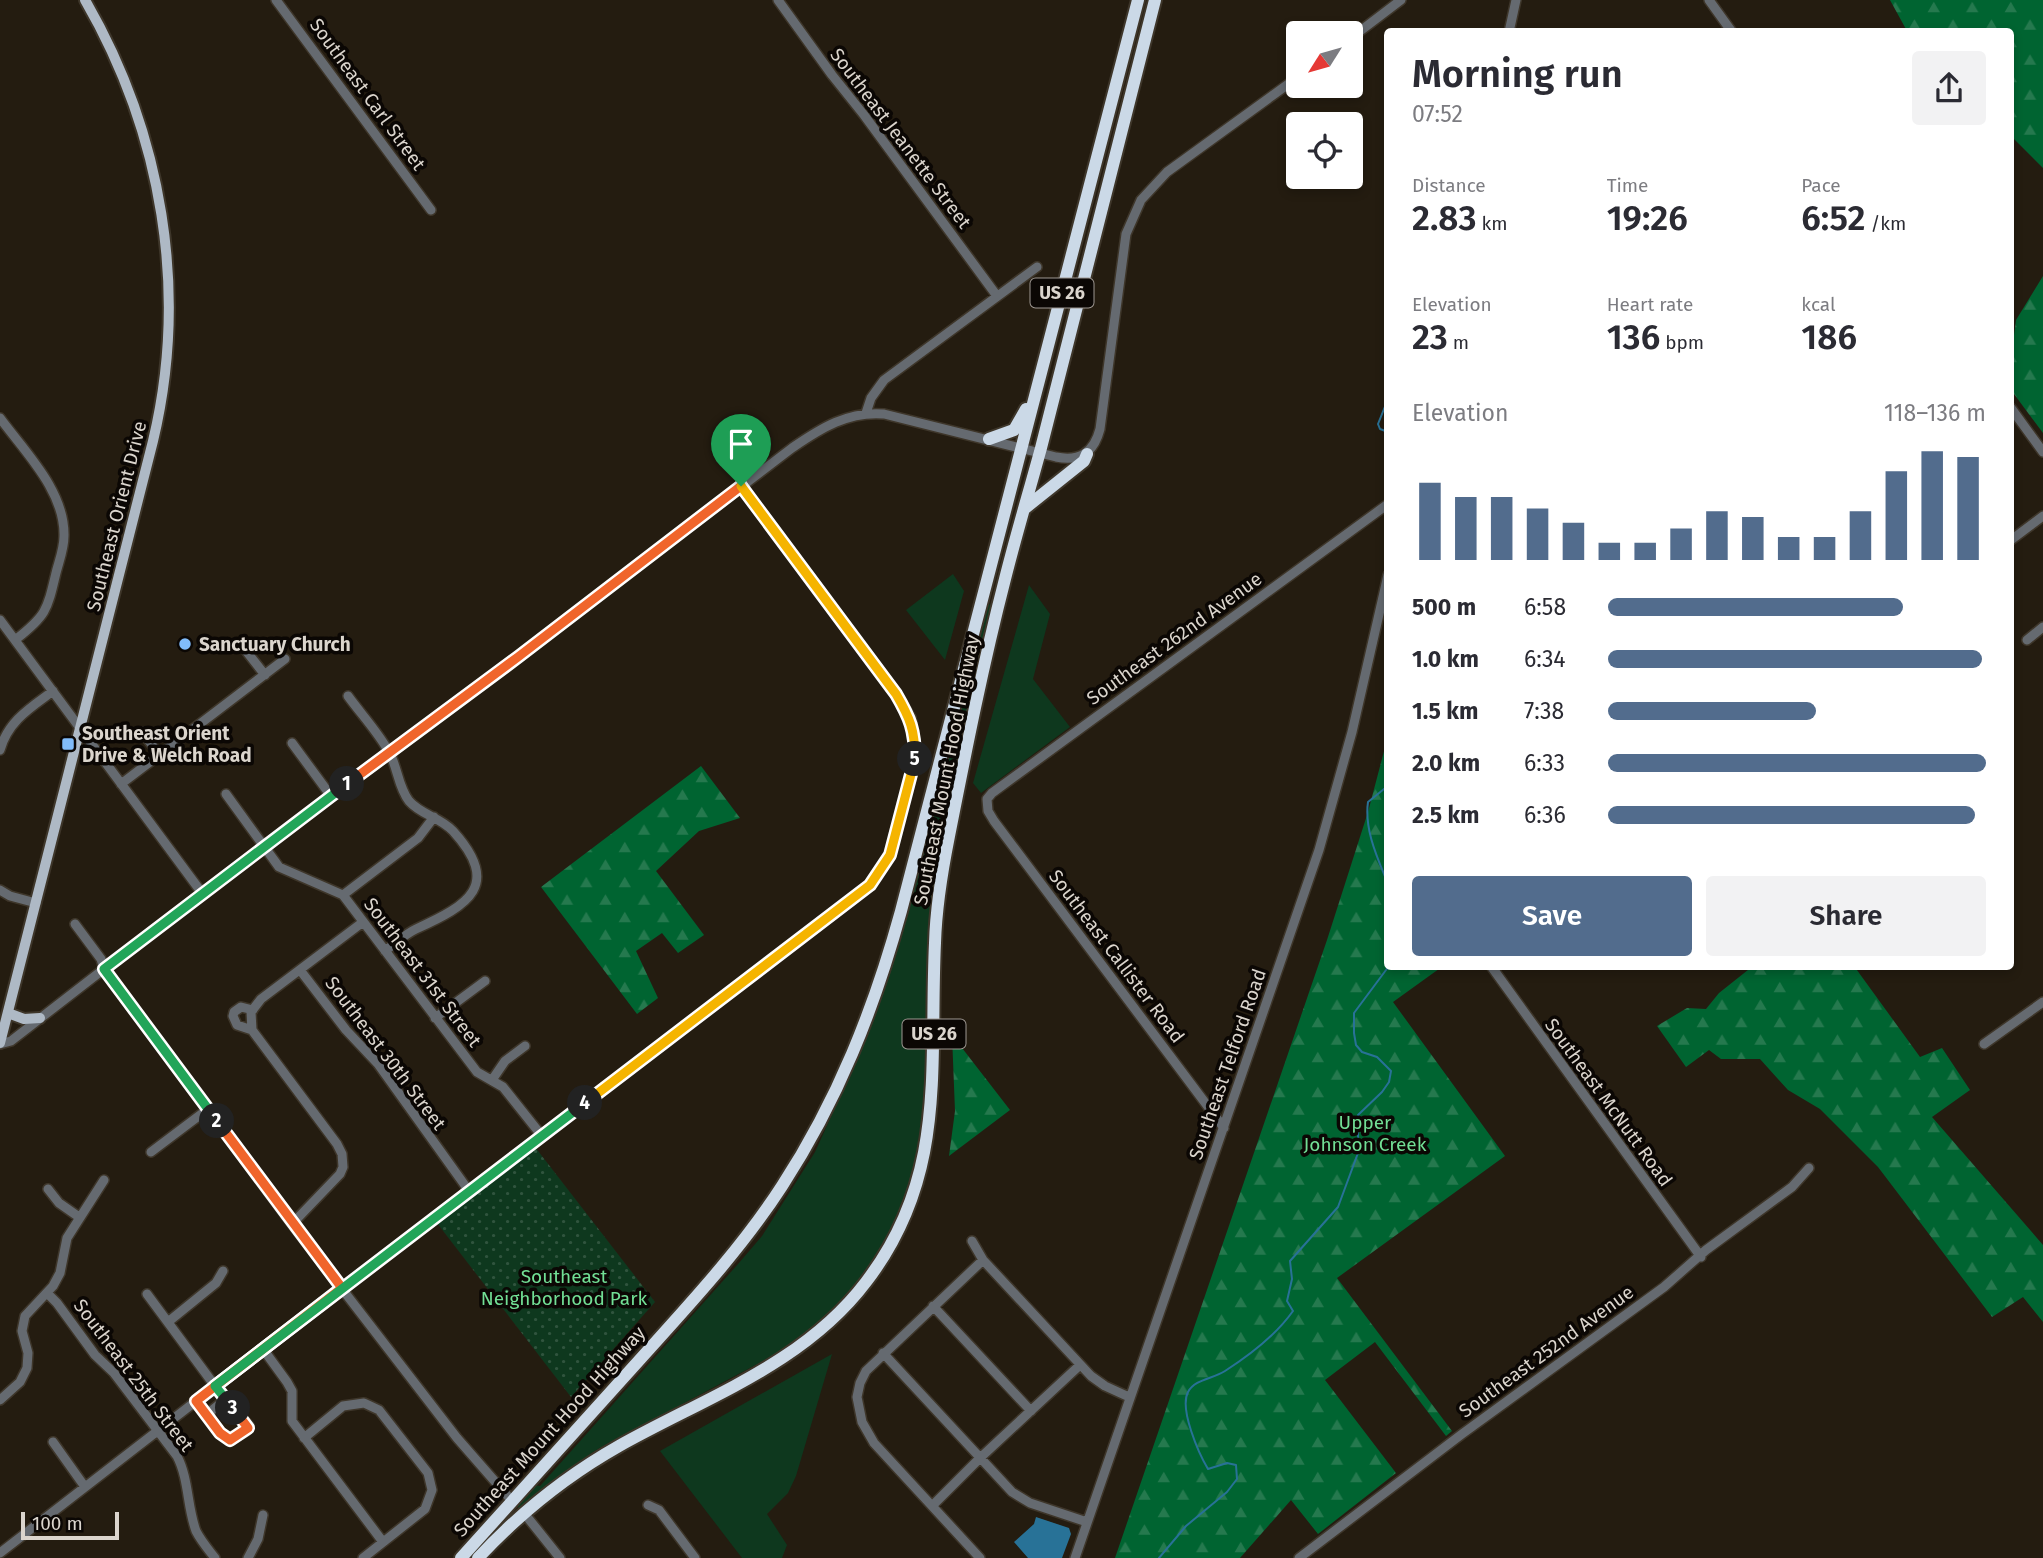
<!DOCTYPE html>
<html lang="en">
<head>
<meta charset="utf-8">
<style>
  :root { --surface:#fff; --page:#f2f2f3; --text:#2b2b33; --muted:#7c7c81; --accent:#526c8d }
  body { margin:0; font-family:"Fira Sans",sans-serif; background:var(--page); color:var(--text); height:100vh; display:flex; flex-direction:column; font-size:26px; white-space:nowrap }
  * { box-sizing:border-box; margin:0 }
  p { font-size:23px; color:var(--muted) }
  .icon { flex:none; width:38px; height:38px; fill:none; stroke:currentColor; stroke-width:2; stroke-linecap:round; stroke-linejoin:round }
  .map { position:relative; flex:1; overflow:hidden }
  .drawer { position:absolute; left:1384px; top:28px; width:630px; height:942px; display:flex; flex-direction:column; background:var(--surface); border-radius:7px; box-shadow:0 4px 10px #0003 }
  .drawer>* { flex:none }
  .needle { width:46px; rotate:233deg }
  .fabs { position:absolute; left:1286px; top:21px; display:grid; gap:14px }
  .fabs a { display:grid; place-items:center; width:77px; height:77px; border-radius:7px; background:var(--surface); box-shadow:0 4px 10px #0003; font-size:35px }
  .scale { position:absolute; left:21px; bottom:18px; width:98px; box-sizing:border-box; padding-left:7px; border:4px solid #dbd5cd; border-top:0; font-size:19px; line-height:24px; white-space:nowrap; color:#dbd5cd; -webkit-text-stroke:5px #0b0704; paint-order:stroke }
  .pin { position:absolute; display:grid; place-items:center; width:60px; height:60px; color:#fff; margin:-72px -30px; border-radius:50% 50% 50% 0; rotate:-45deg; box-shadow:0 0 7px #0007 }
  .pin .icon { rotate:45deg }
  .km { position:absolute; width:35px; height:35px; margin:-18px; border-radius:50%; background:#222; color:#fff; font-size:19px; line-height:35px; text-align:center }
  .round { display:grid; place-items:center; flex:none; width:74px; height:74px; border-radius:7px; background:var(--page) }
  .head { display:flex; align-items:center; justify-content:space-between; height:119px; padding:0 28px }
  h1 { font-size:38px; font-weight:600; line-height:52px }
  .figures { display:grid; grid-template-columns:repeat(3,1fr); gap:10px; height:119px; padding:7px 28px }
  .figures div { display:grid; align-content:center }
  .figures b { font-size:35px; font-weight:600 }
  .figures small { font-size:19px; font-weight:400 }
  .figures p { font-size:19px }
  .chart { height:196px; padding:14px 28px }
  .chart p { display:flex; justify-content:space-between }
  .chart svg { width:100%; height:126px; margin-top:7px; stroke:var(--accent); stroke-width:6 }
  .primary-button { display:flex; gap:14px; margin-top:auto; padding:14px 28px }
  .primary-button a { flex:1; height:80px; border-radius:7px; background:var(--accent); color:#fff; font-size:28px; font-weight:600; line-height:80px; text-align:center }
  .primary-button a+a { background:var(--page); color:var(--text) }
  ul { padding:0 28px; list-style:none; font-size:23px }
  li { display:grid; grid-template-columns:112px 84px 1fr; align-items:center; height:52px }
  li i { height:18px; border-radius:9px; background:var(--accent) }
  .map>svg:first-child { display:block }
  .grass { fill:#0e381e }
  .forest { fill:url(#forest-firs) }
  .park { fill:url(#park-dots) }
  .water { fill:#287297 }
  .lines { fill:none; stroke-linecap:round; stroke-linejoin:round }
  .stream { stroke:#287297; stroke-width:2 }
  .minor-casing { stroke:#3e362a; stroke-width:12 }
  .major-casing { stroke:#3e362a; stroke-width:14 }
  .highway-casing { stroke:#3e362a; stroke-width:16 }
  .minor { stroke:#656a70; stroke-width:9 }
  .major { stroke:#aeb9c5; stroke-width:10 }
  .highway { stroke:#cbd9e7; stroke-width:12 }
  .split-1-casing { stroke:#fff; stroke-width:14 }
  .split-2-casing { stroke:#fff; stroke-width:14 }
  .split-3-casing { stroke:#fff; stroke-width:14 }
  .split-4-casing { stroke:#fff; stroke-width:14 }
  .split-5-casing { stroke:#fff; stroke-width:14 }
  .split-6-casing { stroke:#fff; stroke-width:14 }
  .split-1 { stroke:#f0652b; stroke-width:9 }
  .split-2 { stroke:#22a559; stroke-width:9 }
  .split-3 { stroke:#f0652b; stroke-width:9 }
  .split-4 { stroke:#22a559; stroke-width:9 }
  .split-5 { stroke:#f5b400; stroke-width:9 }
  .split-6 { stroke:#f5b400; stroke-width:9 }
  .poi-dot { fill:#81bcfa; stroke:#0b0704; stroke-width:2.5 }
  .labels { text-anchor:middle; stroke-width:7; stroke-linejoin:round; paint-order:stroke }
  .shield { fill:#0b0704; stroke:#9d9791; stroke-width:2 }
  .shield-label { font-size:18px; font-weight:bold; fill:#dbd5cd }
  .street-label { font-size:19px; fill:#dbd5cd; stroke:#0b0704 }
  .poi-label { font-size:19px; font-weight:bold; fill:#dbd5cd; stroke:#0b0704; text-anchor:start }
  .park-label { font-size:19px; fill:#72df95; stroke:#0b0704 }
</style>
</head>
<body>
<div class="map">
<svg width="2043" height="1558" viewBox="0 0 2043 1558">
  <defs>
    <pattern id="forest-firs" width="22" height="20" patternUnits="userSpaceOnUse" patternTransform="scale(1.75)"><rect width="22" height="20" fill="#006431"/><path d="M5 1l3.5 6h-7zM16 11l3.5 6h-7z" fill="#25794e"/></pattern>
    <pattern id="park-dots" width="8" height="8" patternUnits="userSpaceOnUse" patternTransform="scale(1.75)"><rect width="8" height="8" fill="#0e381e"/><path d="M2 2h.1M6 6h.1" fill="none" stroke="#30543e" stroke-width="1.8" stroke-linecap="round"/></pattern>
  </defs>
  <rect width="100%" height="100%" fill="#241c10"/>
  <path class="grass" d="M953 574 964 591 945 660 906 610Z
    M1029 585 1050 614 1033 679 1070 727 981 793 973 783Z
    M988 604 993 605C973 697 946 790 934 884 912 1045 961 1198 821 1322 794 1346 763 1361 731 1378 689 1401 646 1423 603 1446 572 1464 547 1489 518 1510V1503L534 1485 540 1486 738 1264 762 1236 815 1152 863 1046 892 963Z
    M832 1354 796 1476 788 1493 767 1514 787 1545 782 1558H742L660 1451Z"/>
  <path class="forest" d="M1890 0H2043V168L2011 136V32L1907 31Z
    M2043 276V433L2011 390V358L2016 320Z
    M1388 736V966H1443L1393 1002 1505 1156 1337 1278 1452 1431 1446 1436 1375 1342 1325 1380 1396 1473 1318 1534 1291 1500 1240 1558H1115L1327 940 1368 812Z
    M701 766 740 818 699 831 656 871 704 935 678 953 662 933 636 951 658 998 637 1014 541 887Z
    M1753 966H1854L1920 1057 1942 1048 1970 1090 1932 1117 2043 1245V1322L2023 1297 1992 1317 1878 1167 1820 1109 1788 1090 1760 1059H1721L1709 1050 1686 1067 1657 1026 1687 1008 1706 1009 1719 993Z
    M952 1035 1010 1110 949 1156 955 1111Z"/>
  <path class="park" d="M535 1147 655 1302 571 1397 437 1223Z"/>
  <path class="water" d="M1036 1517 1069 1528 1071 1534 1062 1558H1028L1014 1542 1034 1524Z"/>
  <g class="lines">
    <path class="stream" d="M1388 399 1378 424 1380 429 1388 432
      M1388 788 1384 789 1368 802C1364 830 1378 859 1388 884
      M1159 1558 1186 1526 1227 1492 1237 1479 1236 1465 1227 1463 1208 1469C1199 1454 1179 1409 1188 1392 1195 1379 1213 1379 1225 1371 1250 1355 1276 1335 1293 1311L1287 1301 1292 1279 1290 1261 1338 1207 1358 1153V1115L1382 1092 1389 1082 1391 1071 1377 1057 1362 1052 1356 1045 1354 1033V1013L1389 966"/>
    <g class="minor-casing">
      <path id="minor" d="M276 0 431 210
        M778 0 832 75 864 115 997 296
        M1709 0 1732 32
        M1509 32 1516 0
        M1351 38 1401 0
        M2011 408 2043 452
        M866 413 871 398 884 380 1037 267
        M0 418C25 452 65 491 64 536 64 549 59 561 56 573 47 611 46 616 15 640
        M2011 540 2043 516
        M0 620 202 893
        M2027 640 2043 627
        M247 652 265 675
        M348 696C361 714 378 732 389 752 398 768 398 787 409 801 421 815 440 817 453 831 502 885 469 905 416 929 405 934 395 944 385 951
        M142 732 160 755
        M292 743 331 796
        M0 750C8 721 30 708 53 691
        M121 784 285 659
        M226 794 279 867 343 895 477 1072 503 1087 542 1136
        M0 890 10 896 36 903
        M343 895 418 838 434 817
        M75 924 101 959 104 969 292 1224 457 1438 512 1501
        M1491 966 1701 1257
        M300 970 346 1030 378 1064 469 1191
        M435 1018 485 981
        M252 1030 237 1025 233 1016 234 1012 241 1007 253 1010
        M0 1044 11 1041 202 893 518 657 792 448C821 428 848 411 884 414L1056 457C1080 462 1094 452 1100 429L1126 234 1141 200 1167 172 1298 77
        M1984 1044 2043 1002
        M492 1080 505 1061 525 1046
        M1224 1128 994 821 988 811 987 799 992 793 1388 504
        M151 1152 208 1109
        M343 1167 342 1154 337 1144 252 1030 251 1012 261 999 363 922
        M48 1189 59 1203 79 1217
        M292 1224 340 1174 343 1167
        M972 1241 983 1260 1091 1376 1105 1386 1129 1397
        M48 1294 57 1303 95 1355 114 1373 177 1456C189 1479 187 1507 196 1531 201 1541 208 1549 215 1558
        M147 1294 215 1386 249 1426 246 1431 232 1439 224 1436 206 1415 226 1399
        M933 1306 1031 1411
        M168 1322 216 1283 223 1271
        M263 1349 287 1382 292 1391V1421L383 1542
        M883 1353 1012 1492 1030 1503 1087 1522
        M0 1400 20 1382 27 1368 28 1353 22 1331 25 1316 53 1286 60 1273 67 1238 104 1180
        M304 1438 343 1406 364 1403 379 1410 428 1473 432 1490 425 1509 363 1558
        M53 1442 85 1487
        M648 1505 659 1510 695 1558
        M932 1506 980 1458 1080 1365
        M524 1513 560 1558
        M0 1553 342 1288 853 899 870 885 890 855 915 761 914 735 911 718 896 694 741 486
        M248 1558 258 1539 263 1515
        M980 1558 874 1443 862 1422 857 1397 860 1383 866 1371 983 1260
        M1075 1558 1319 850 1352 732 1388 575
        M1299 1558 1462 1434 1664 1287 1706 1250 1792 1187 1809 1168"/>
    </g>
    <g class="major-casing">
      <path id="major" d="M8 1013 24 1019 40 1018
        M0 1043 153 441C189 291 162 133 85 0"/>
    </g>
    <g class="highway-casing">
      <path id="highway" d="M989 439 1014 430 1026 409
        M1024 509 1084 461 1087 454
        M461 1558C518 1494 576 1430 634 1366 686 1308 740 1251 782 1186 838 1100 874 1009 901 911L1138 0
        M478 1558C519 1514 566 1476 619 1446 706 1397 804 1364 866 1282 948 1175 929 1068 935 943 936 907 942 871 949 836 966 750 983 664 1005 579 1016 535 1029 492 1041 448 1079 298 1117 149 1155 0"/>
    </g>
    <use href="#minor" class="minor"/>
    <use href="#major" class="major"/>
    <use href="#highway" class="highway"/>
  </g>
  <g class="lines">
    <g class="split-1-casing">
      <path id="split-1" d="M347 784 518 657 741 486"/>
    </g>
    <g class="split-2-casing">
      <path id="split-2" d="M217 1121 104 969 347 784"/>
    </g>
    <g class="split-3-casing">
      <path id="split-3" d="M217 1121 342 1288 196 1401 220 1433 230 1440 248 1428 233 1408"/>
    </g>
    <g class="split-4-casing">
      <path id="split-4" d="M233 1408 215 1386 585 1103"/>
    </g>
    <g class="split-5-casing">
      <path id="split-5" d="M585 1103 870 885 890 855 915 759"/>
    </g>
    <g class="split-6-casing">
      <path id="split-6" d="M741 486 896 694C910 718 915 730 915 759"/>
    </g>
    <use href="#split-1" class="split-1"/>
    <use href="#split-2" class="split-2"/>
    <use href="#split-3" class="split-3"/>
    <use href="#split-4" class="split-4"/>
    <use href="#split-5" class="split-5"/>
    <use href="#split-6" class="split-6"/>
  </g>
  <g class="poi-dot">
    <circle cx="185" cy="644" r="7"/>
    <rect x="61" y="737" width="14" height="14" rx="3.5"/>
  </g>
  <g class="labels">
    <g class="shield">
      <rect x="1030.5" y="278.5" width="63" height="29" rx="5"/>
      <rect x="902.5" y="1019.5" width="63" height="29" rx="5"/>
    </g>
    <g class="shield-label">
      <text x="1062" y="299">US 26</text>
      <text x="934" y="1040">US 26</text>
    </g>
    <g class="street-label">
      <text transform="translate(368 94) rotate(54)" y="7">Southeast Carl Street</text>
      <text transform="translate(901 138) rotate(53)" y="7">Southeast Jeanette Street</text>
      <text transform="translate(116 516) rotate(-76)" y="7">Southeast Orient Drive</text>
      <text transform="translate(1174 638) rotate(-36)" y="7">Southeast 262nd Avenue</text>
      <text transform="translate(946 770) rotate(-79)" y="7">Southeast Mount Hood Highway</text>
      <text transform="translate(1117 956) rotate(53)" y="7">Southeast Callister Road</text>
      <text transform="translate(423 972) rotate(53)" y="7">Southeast 31st Street</text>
      <text transform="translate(386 1053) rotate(53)" y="7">Southeast 30th Street</text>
      <text transform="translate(1227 1064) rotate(-71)" y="7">Southeast Telford Road</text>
      <text transform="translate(1609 1102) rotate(54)" y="7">Southeast McNutt Road</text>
      <text transform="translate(1546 1351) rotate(-36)" y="7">Southeast 252nd Avenue</text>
      <text transform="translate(134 1375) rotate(53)" y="7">Southeast 25th Street</text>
      <text transform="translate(549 1431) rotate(-48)" y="7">Southeast Mount Hood Highway</text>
    </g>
    <g class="poi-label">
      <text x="199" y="651">Sanctuary Church</text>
      <text x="82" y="740">Southeast Orient<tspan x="82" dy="22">Drive &amp; Welch Road</tspan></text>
    </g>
    <g class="park-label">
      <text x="1365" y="1129">Upper<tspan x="1365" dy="22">Johnson Creek</tspan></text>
      <text x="564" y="1283">Southeast<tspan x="564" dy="22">Neighborhood Park</tspan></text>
    </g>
  </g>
</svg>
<div class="fabs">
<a><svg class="needle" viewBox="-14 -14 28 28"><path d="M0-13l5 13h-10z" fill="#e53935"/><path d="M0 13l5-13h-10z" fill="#7c7c81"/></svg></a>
<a><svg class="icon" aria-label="locate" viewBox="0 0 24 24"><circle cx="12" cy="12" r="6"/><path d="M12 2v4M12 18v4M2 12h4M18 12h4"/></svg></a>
</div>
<div class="scale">100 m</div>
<div class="pin" style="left:741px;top:486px;background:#1e9e55"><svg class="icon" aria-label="arrive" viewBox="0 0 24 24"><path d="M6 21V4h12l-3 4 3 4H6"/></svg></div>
<b class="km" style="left:347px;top:784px">1</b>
<b class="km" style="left:217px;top:1121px">2</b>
<b class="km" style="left:233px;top:1408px">3</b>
<b class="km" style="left:585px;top:1103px">4</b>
<b class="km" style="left:915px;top:759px">5</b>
<section class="drawer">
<div class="head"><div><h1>Morning run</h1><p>07:52</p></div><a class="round"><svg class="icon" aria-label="share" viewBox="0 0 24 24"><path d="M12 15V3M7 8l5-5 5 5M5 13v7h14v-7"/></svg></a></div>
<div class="figures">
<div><p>Distance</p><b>2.83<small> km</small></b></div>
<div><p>Time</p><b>19:26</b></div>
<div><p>Pace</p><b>6:52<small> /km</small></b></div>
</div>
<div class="figures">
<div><p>Elevation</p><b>23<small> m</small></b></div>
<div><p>Heart rate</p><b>136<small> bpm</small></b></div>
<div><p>kcal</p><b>186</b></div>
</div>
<div class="chart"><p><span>Elevation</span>118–136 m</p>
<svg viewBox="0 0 160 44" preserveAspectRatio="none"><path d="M5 44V17M15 44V22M25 44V22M35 44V26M45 44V31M55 44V38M65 44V38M75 44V33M85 44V27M95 44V29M105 44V36M115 44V36M125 44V27M135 44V13M145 44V6M155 44V8"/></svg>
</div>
<ul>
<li><b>500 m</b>6:58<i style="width:78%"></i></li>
<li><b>1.0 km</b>6:34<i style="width:99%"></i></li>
<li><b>1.5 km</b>7:38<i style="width:55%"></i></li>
<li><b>2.0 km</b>6:33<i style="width:100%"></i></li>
<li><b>2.5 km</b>6:36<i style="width:97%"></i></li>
</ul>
<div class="primary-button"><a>Save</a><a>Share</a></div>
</section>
</div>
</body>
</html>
